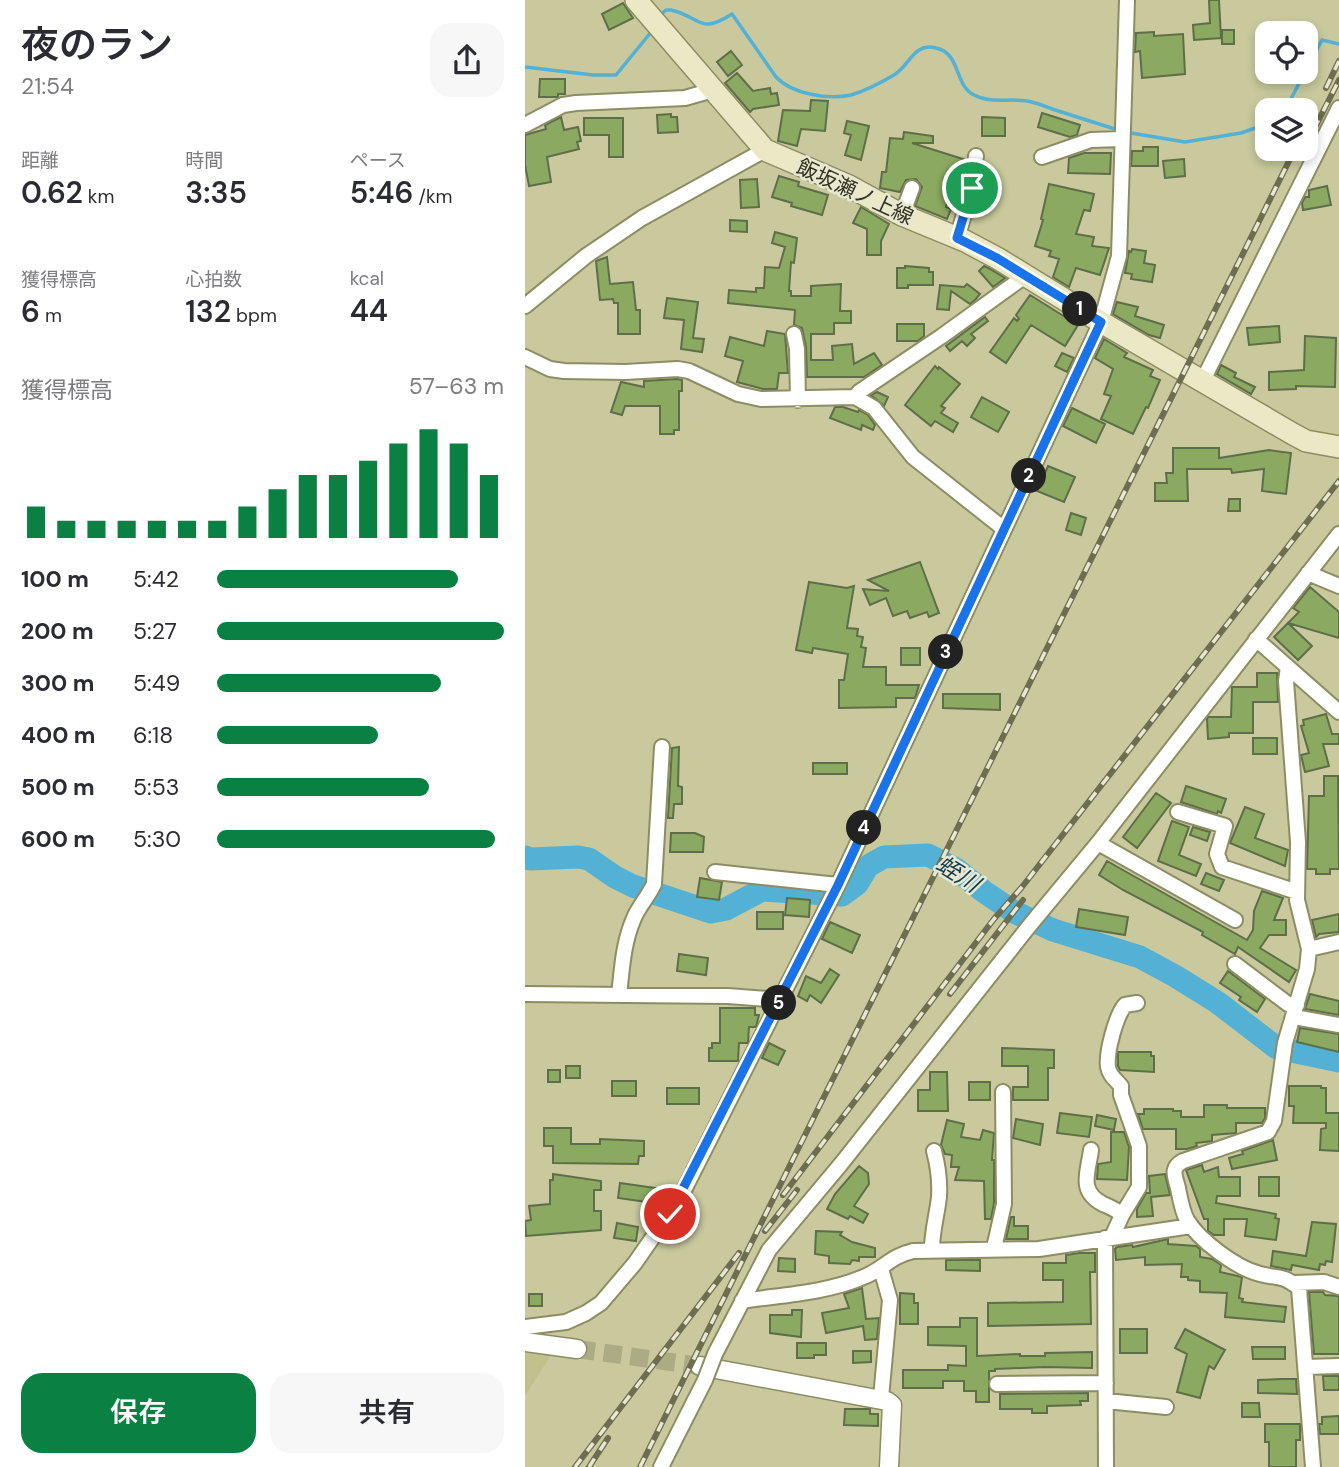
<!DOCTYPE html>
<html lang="ja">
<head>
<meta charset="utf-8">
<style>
  :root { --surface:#fff; --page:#f7f7f7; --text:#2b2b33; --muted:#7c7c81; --accent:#0b8043 }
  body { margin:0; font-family:"DM Sans","Noto Sans JP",sans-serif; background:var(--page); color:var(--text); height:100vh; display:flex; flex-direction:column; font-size:26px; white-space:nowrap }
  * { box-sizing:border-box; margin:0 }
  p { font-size:23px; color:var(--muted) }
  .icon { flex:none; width:38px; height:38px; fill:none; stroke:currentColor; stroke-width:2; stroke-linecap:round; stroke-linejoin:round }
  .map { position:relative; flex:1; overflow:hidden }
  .drawer { display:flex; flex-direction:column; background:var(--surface); width:525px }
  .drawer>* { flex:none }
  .controls { position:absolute; left:730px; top:21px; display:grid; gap:14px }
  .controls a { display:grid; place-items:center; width:63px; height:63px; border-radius:14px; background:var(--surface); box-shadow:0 4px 10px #0003; font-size:35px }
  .pin { position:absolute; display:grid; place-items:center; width:60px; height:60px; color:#fff; margin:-30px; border:4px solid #fff; border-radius:50%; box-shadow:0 2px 7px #0007 }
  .km { position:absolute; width:35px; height:35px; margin:-18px; border-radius:50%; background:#222; color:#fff; font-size:19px; line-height:35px; text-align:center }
  .round { display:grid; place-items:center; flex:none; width:74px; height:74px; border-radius:21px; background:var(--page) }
  .head { display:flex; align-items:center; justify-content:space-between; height:119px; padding:0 21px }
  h1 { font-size:38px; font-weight:600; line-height:52px }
  .figures { display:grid; grid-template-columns:repeat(3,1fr); gap:10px; height:119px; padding:7px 21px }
  .figures div { display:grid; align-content:center }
  .figures b { font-size:30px; font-weight:600 }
  .figures small { font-size:19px; font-weight:400 }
  .figures p { font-size:19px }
  .chart { height:196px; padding:14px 21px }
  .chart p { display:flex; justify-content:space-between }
  .chart svg { width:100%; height:126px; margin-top:7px; stroke:var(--accent); stroke-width:6 }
  .button { display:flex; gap:14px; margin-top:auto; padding:14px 21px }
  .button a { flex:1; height:80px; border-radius:21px; background:var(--accent); color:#fff; font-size:28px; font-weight:600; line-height:80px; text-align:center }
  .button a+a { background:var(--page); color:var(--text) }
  ul { padding:0 21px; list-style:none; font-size:23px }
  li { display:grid; grid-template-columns:112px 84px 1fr; align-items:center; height:52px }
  li i { height:18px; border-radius:9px; background:var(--accent) }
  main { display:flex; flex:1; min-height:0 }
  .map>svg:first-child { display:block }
  .built { fill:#c1c18d }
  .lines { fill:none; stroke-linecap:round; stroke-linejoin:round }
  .stream { stroke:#53b1d6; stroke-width:3.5 }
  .river { stroke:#53b1d6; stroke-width:23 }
  .building { fill:#8ba961; stroke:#5e6e49; stroke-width:2 }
  .tertiary-tunnel { stroke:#abab84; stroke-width:18; stroke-dasharray:18 9; stroke-linecap:butt }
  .minor-casing { stroke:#8d8d63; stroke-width:18 }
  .tertiary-casing { stroke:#8d8d63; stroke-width:21 }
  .secondary-casing { stroke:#8d8d63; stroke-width:24 }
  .minor { stroke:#fff; stroke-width:14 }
  .tertiary { stroke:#fff; stroke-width:18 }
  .secondary { stroke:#ebe9c5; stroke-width:21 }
  .rail-casing { stroke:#6d6d51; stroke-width:6 }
  .rail { stroke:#e8e8d2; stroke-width:3.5; stroke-dasharray:10; stroke-linecap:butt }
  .minor-bridge-casing { stroke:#8d8d63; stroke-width:18; stroke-linecap:butt }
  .minor-bridge { stroke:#fff; stroke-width:14 }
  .route-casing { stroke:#fff; stroke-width:14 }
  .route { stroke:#1a73e8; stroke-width:9 }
  .labels { text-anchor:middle; stroke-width:5; stroke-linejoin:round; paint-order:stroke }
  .street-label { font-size:21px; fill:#323220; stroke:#e8e8d2 }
  .water-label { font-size:23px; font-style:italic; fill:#133d4d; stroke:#e8e8d2 }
</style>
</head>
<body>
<main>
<section class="drawer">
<div class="head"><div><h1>夜のラン</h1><p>21:54</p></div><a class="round"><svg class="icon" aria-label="share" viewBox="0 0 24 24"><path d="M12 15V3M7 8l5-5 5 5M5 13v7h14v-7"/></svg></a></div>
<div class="figures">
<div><p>距離</p><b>0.62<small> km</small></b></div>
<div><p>時間</p><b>3:35</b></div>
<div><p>ペース</p><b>5:46<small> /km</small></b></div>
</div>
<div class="figures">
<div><p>獲得標高</p><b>6<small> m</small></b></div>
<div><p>心拍数</p><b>132<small> bpm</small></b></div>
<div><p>kcal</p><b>44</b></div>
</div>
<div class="chart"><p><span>獲得標高</span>57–63 m</p>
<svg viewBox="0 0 160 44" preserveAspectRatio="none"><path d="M5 44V33M15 44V38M25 44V38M35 44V38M45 44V38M55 44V38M65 44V38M75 44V33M85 44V27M95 44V22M105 44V22M115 44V17M125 44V11M135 44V6M145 44V11M155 44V22"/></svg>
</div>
<ul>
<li><b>100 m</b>5:42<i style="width:84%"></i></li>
<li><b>200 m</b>5:27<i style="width:100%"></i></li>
<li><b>300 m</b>5:49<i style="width:78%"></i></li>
<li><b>400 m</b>6:18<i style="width:56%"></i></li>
<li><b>500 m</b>5:53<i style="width:74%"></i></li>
<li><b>600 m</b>5:30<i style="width:97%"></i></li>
</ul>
<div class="button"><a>保存</a><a>共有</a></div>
</section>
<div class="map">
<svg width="814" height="1467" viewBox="0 0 814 1467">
  <rect width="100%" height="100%" fill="#c9c99d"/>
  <path class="built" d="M0 1352 26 1355 0 1396Z"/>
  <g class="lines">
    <path class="stream" d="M135 15 141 10H146C178 18 174 35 207 14L251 77C267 94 303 100 326 95 340 91 357 82 369 75 385 66 388 42 411 48 436 53 429 85 449 95 466 104 484 98 502 101 510 102 519 106 527 109 549 116 571 123 593 130
      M0 67 68 75H91L127 31
      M760 110 797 40 814 44
      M600 132 660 142 716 133 742 124"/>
    <path class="river" d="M0 857 5 859 53 857 64 859 90 877 108 886 186 912 201 909 237 890 317 895 332 884 343 866 359 857 403 855 431 869 458 891 489 912 528 930 615 957 650 976 692 1002 752 1048 814 1061"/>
  </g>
  <path class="building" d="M684 0H694L696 38 669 40 668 25 685 23Z
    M98 3 108 18 84 30 77 14Z
    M697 30H709V44H697Z
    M629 32V36L658 34 660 74 617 78 615 51 610 52 611 33Z
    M206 51 217 65 203 76 192 62Z
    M212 73 228 91 245 88 246 94 252 93 254 105 228 109 225 112 200 83Z
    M15 79H40V94H33V97H14Z
    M286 100 303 101 300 131 276 129 272 146 253 141 258 110 285 111Z
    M517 113 555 125 552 135 545 137 513 127Z
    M146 114V117H152L153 132 133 133 132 115Z
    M36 117 39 130 53 127 56 141 52 142 54 149 22 157 26 182 4 186 0 165V135L21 129 20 125Z
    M457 117 480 118V136H457Z
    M59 118H98V157H84V135H59Z
    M322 121 344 126 336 160 320 155 326 135 319 133Z
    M379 132 408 136V143H387L441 160 437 176 431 174 421 207 426 209 422 219 390 206 397 187 391 179 381 180 375 192 355 188 357 172H361L365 138 378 139Z
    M618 147H633V166H606L607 151H618Z
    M559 153H586L585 174 543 173 544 158Z
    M659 159 660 176 640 178 638 161Z
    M254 176 274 182 273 186 303 195 297 215 266 206 267 203 247 197Z
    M232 179 234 207 216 208 215 180Z
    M524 184 569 194 565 211 559 210 551 234 569 237 567 246 584 248 575 275 551 268 544 287 528 277 534 259 524 256 526 251 510 246 518 220 516 219Z
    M802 186 806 205 778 210 777 203 780 197H784V190Z
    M336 207 364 224 356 241V255H342V229L328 223Z
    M205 220 222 221V232L205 231Z
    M250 232 272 238 269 263 266 262 264 291H266V296H286V286L316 284 315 311H326V323H309V334H286V360H308L307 346 327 344 329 364 349 353 357 365 339 377H282L281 347 277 328 269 325 270 310 203 303 204 290 231 292V288H239L240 267 254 268 260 247 247 243Z
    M607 249 621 251 619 263 630 265 627 282 606 279 607 274 600 273 604 251 606 252Z
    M82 257 85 284 108 282 111 310H115V334H93V303H89L88 299 75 300 71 261Z
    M380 266 404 268V272H408V285H383V288H372V268H380Z
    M459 266 465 269 480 278 468 287 454 271Z
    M442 284 455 294 450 300 445 304 426 291 424 310 412 309 415 285 439 287Z
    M505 295 553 325 540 346 506 325 481 363 465 352 489 318 492 321 494 319 491 315Z
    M142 298 173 302 168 338 179 339 177 352 156 349 159 320 139 318Z
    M592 302 613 307 610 316 639 325 635 338 624 335 588 314Z
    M460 317 463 321 446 334 450 338 442 346 437 341 425 351 421 346Z
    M372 324H399V336L393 341H372Z
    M754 326 755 342 724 345 722 328Z
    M242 331 260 334 263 373H254L252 389H238L212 382 218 361 200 356 205 337 239 346Z
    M780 336 811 338 810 387 771 386V389L744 390V372L779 370Z
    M579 339 602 353 599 357 628 370 625 376 635 380 623 408 621 407 608 434 576 419 586 396 579 394 588 369 570 358Z
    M537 353 549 358 542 372 530 366Z
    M696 365 711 373 709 377 730 387 726 394 692 374Z
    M410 366 413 369 414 367 435 384 416 406 420 408 416 413 433 423 428 432 410 421 406 426 380 405Z
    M152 379 157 380V391H154V430H149V434H135V406H100L97 415 86 412 96 382 119 387V381Z
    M352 392 363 397 359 406 346 395Z
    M457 397 484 412 473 432 446 417Z
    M310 407H318L333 412 334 410 343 415 350 425 348 430 337 425 336 430 305 418Z
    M547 408 580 424 571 443 538 426Z
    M648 448H694V458L744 450 766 453 761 494 737 491 739 469 707 473 706 469H662L663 501H630V483H642L641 473H648Z
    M523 466 550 477 539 502 512 491Z
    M704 499H715V511H703Z
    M546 513 561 518 556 535 541 530Z
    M395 562 414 613 404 617 402 612 385 618 382 611 368 616 361 598 345 605 338 589 364 591 343 580Z
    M284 582 322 588 329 586 322 628 333 629 332 636 338 637 336 647 341 648 338 667H361V685H394L390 698H371V707L314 708V680H319L323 654 288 648 287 653 271 650Z
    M785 587 814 612V638L763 623 774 612 768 608Z
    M763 623 787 646 773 660 749 637Z
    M376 648H395V665H376Z
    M732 673H752L753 702H728V733H704V737L683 739 682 719 683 717H706L707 687H732Z
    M418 694H475V710L418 708Z
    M801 714 807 734H814V744H798L804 766 780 772 776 755 784 753 776 726 779 725 778 720Z
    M728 738H752V754H728Z
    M154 747 153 786 157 787V804H149L148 818H143L147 748Z
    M288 763H322V774H288Z
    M799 776H813L814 869H805V874H791V869H782L784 796H799Z
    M661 786 701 799 696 813 693 811 692 814 656 802Z
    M631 793 646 803 612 848 598 837Z
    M720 807 739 814 730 838 763 850 760 866 705 843Z
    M647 821 664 827 654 855 676 864 671 876 633 861Z
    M668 827 685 832 682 841 665 835Z
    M146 833H170L179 837 178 852H145Z
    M582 861 722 940 728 930 729 911 737 891 758 898 749 920H761V935H744L735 948 771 970 764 982 713 947 710 954 677 935 678 932 598 890 574 875Z
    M681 873 699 880 694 891 676 884Z
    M175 878 197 882 194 900 172 897Z
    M262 898 285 900 284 917 260 915Z
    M554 909 603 917 600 935 551 927Z
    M232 912H258V929H232Z
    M814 914V932L794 934 791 937 787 920Z
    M305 922 335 935 327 953 297 939Z
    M154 954 183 958 181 975 152 971Z
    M305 969 314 975 296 1003 285 995 282 1001 273 996 281 976 296 983Z
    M703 971 740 999 732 1012 714 1000 716 997 695 983Z
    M785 994 814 1001V1015L780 1009Z
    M195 1008H230V1015H234L231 1027H224L223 1043H214L213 1061H184V1048H187V1043H195Z
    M775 1028 814 1034V1052L772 1042Z
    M244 1043 260 1051 253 1065 237 1058Z
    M477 1048 529 1050V1068H523V1100H488V1087H503V1066H477Z
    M593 1052H626V1056H629V1072L595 1070 593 1066Z
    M41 1066H55V1078H41Z
    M23 1070H35V1082H23Z
    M405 1072H422L423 1111H393V1090H405Z
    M87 1081H111V1096H87Z
    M444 1082H465V1100H444Z
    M764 1086H796V1088H801V1113H814V1151L795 1150 796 1129 801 1128V1123H768L769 1106H764Z
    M142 1088H174V1104H142Z
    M679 1105H702V1108H740V1118L737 1123H711V1133L687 1135V1141L671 1143 672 1146 662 1149H651V1129H618L613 1114H619V1109H648V1111H656V1117H679Z
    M535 1113 567 1117 564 1137 532 1133Z
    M572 1115 591 1119 589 1130 570 1126Z
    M491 1119 518 1124 515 1145 488 1138Z
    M422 1120 439 1124 436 1137 455 1140 458 1130 469 1133 467 1160H469V1203L466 1219H460L459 1181 430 1180 434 1167H426L427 1155 420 1154 416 1145Z
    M19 1128H46V1144H75V1139L119 1141V1156H114L113 1164 28 1163V1146H19Z
    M586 1132H599L604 1147 602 1180 572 1179 573 1164 586 1162Z
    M748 1140 752 1160 707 1169 704 1158 718 1154 717 1151Z
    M677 1165 679 1172 693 1167 694 1177H715V1196H692L691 1203 751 1214 750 1218 754 1219 751 1240 720 1236 722 1219H699V1235H689L683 1231V1219H679L661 1170Z
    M334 1166 343 1173 344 1184 329 1206 343 1214 338 1223 325 1216 323 1219 302 1209 310 1194Z
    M28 1174 76 1181V1190H69V1211H76V1230L1 1236 0 1221 6 1220 4 1206 25 1204V1180H28Z
    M640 1174 645 1195 626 1197 628 1216 612 1217V1209L621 1193H625L624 1176Z
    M734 1177H754V1196H734Z
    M95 1183 138 1189 136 1204 93 1198Z
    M486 1217H489V1226H503V1239H481Z
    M787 1222 811 1224 807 1262 801 1261 800 1265 795 1264 794 1270 767 1265 766 1270 746 1266 748 1251 781 1256Z
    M92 1223 113 1227 111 1241 89 1238Z
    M291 1231 317 1232 315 1235 327 1242 350 1248V1257H334V1261L327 1260 325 1264 304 1263V1256L290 1254Z
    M643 1239V1244L671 1246 675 1249V1257L687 1259 696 1265 695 1272 717 1277 714 1298 718 1299 717 1302 761 1307 759 1322 700 1317 702 1293 675 1292V1281L663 1280V1277H656L657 1264 620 1265V1257L591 1260 590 1249 592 1247 607 1245 608 1247Z
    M554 1253H570V1272H565L566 1324 463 1326V1303L538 1302V1280H518V1263H541V1255Z
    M254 1258 270 1259V1272L253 1271Z
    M421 1260H455V1271L421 1270Z
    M337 1288 341 1319 354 1318 352 1339 340 1340 338 1326 301 1333 297 1313 324 1308 319 1294Z
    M784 1292H798L800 1295 814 1296V1354H789Z
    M375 1293 389 1294V1303H393V1324H375Z
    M4 1294H17V1306H4Z
    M267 1310H277L276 1337 245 1333V1315H267Z
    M435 1318H452V1356L495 1354V1356H520V1353L567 1352V1368L520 1367 470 1369V1371H464V1402H451V1391H439V1381H418V1388H378V1370H423V1365L441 1366V1346L403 1345V1327H435Z
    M595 1329H622V1353H595Z
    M660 1329 700 1350 689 1369 684 1366 675 1398 652 1392 662 1354 650 1348Z
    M272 1343H301V1355H289V1358H272Z
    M727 1347H760V1359H728Z
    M328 1351H346V1362L328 1363Z
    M798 1376H814V1390H799Z
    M756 1379H771L772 1394 733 1393V1380Z
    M563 1393V1401H555L556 1405 522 1406V1413H507V1409H475V1394Z
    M717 1403H734L735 1417H717Z
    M320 1409H345V1414H353V1426L319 1425Z
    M814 1416V1434H795L794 1424H797V1417Z
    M740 1424H775V1440H771V1467H744V1442H740Z"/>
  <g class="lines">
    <path class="tertiary-tunnel" d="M52 1349 175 1366"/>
    <g class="minor-casing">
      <path id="minor" d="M0 125 38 105 51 103 160 98 188 90
        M517 157 566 140 597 139
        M377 215 387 188
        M432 238 447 188 451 156
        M0 306 61 256 117 218 240 150
        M269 334 272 349 273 400
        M0 357 25 369 39 371 100 372 153 369 164 371 213 394 236 399 330 397 349 408 388 457 479 529
        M677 382 814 108
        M330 397 334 392 417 336 500 276
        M783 573 814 586
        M731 639 814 712
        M763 667 761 681 773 842 772 900 784 949 782 969 760 1043 749 1121 743 1132 658 1161C645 1168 650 1176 653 1188 655 1198 657 1211 662 1220 674 1240 711 1268 735 1274 755 1279 756 1274 774 1288L788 1467
        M653 812 700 826 692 854 697 867 772 892
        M573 843 710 920
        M190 872 313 885
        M784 949 814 942
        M710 964 763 1004 772 1005
        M0 994 203 996 255 1000
        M94 995C97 969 98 943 109 918 114 906 123 897 129 884L137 747
        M769 1017 814 1025
        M566 1150C563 1173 553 1191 578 1204 585 1207 591 1209 597 1215
        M587 1237 597 1215 614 1187V1146L596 1095V1086C591 1080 584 1075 583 1067 581 1052 591 1016 600 1005L612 1003
        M580 1238 581 1467
        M469 1248 479 1204 478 1092
        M407 1249C407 1231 412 1215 414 1197 415 1181 413 1166 409 1151
        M769 1283 799 1282 814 1287
        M217 1301C256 1295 300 1293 336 1278 359 1270 363 1257 388 1251L514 1249 666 1226
        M0 1327 41 1322 61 1313 76 1303 110 1263 155 1198 313 885 576 322 594 256 602 0
        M190 1354 244 1250 316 1164 505 925 573 843 814 534
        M781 1367 814 1366
        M472 1384 581 1383
        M356 1398 365 1300 356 1269
        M581 1401 641 1407
        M136 1467 180 1380"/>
    </g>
    <g class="tertiary-casing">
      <path id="tertiary" d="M0 1342 52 1349
        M175 1366 362 1401 367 1405 364 1467"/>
    </g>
    <g class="secondary-casing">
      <path id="secondary" d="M111 0 240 150 324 186 377 215 440 241 472 258 576 322 768 434 781 441 814 447"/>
    </g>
    <use href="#minor" class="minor"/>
    <use href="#tertiary" class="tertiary"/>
    <use href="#secondary" class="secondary"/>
    <g class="rail-casing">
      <path id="rail" d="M801 88 814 61
        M780 147 814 80
        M425 994 498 900
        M258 1195 469 919 497 887 814 481
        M240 1231 272 1190
        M50 1467 214 1253
        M64 1467 83 1438
        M115 1467 770 149"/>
    </g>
    <use href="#rail" class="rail"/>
    <g class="minor-bridge-casing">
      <path id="minor-bridge" d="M180 1380 190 1354"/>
    </g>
    <use href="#minor-bridge" class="minor-bridge"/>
  </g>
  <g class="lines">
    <g class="route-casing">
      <path id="route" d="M145 1214 313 885 576 322 472 258 432 238 447 188"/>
    </g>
    <use href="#route" class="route"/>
  </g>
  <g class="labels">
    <g class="street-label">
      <text transform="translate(330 192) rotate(25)" y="7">飯坂瀬ノ上線</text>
    </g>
    <g class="water-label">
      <text transform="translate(433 874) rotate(32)" y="8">蛭川</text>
    </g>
  </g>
</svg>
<div class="controls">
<a><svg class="icon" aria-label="locate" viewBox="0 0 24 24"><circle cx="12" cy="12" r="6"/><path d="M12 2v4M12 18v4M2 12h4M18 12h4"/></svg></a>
<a><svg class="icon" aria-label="layers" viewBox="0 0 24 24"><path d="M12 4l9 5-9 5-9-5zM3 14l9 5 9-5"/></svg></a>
</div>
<div class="pin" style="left:447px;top:188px;background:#1e9e55"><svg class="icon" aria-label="arrive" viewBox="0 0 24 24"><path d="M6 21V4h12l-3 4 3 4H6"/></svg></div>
<div class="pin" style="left:145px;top:1214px;background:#d93025"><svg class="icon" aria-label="check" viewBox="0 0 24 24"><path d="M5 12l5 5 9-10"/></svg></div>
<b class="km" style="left:555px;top:309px">1</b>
<b class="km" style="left:504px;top:476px">2</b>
<b class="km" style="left:421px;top:652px">3</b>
<b class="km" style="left:339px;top:828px">4</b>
<b class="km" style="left:254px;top:1003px">5</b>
</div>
</main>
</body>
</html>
